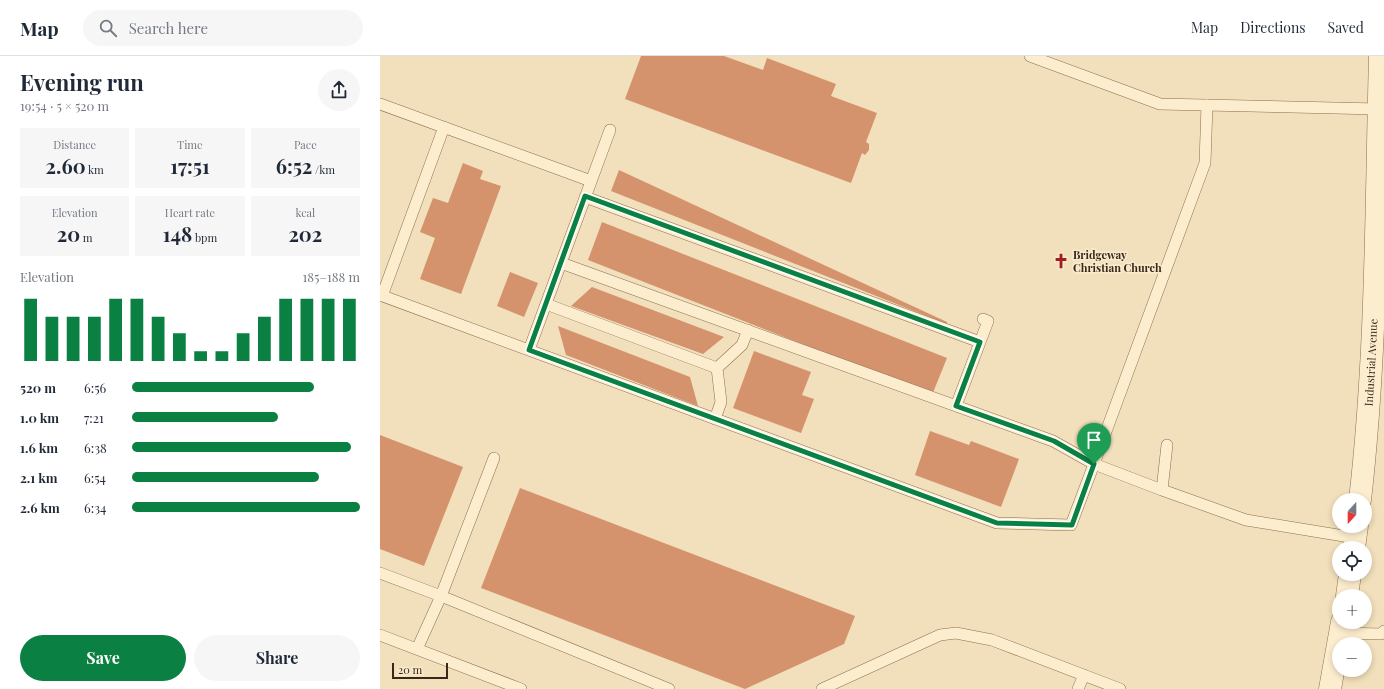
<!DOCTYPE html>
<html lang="en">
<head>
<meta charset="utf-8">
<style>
  :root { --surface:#fff; --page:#f6f6f7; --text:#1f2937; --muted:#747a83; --line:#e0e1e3; --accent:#0b8043 }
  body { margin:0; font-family:"Playfair Display",serif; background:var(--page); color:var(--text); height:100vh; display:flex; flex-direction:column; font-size:15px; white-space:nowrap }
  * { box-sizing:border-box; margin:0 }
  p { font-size:13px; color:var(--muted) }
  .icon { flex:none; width:22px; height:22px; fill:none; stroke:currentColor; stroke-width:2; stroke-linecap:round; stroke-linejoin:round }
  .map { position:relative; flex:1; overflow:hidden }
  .panel { display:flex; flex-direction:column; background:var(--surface); width:380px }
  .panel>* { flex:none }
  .needle { width:26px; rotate:201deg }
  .buttons { position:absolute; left:952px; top:437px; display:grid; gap:8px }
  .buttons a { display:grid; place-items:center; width:40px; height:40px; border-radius:50%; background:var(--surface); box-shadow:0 2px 6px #0003; font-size:20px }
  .scale { position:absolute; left:12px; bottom:10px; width:56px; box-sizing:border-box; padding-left:4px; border:2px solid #39271a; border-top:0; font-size:11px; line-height:14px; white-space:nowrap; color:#39271a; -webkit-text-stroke:3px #f9eacc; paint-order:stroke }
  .pin { position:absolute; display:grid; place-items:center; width:34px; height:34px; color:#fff; margin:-41px -17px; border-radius:50% 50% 50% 0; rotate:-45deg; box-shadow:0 0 4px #0007 }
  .pin .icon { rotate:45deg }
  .round { display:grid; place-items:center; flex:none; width:42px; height:42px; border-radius:21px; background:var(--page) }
  .overview { display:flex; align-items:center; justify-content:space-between; height:68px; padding:0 20px }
  h1 { font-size:22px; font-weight:700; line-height:30px }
  .stats { display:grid; grid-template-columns:repeat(3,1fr); gap:6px; height:68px; padding:4px 20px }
  .stats div { display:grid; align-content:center; border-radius:0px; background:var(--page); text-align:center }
  .stats b { font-size:20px; font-weight:700 }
  .stats small { font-size:11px; font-weight:400 }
  .stats p { font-size:11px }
  .chart { height:112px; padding:8px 20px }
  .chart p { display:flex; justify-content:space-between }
  .chart svg { width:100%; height:72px; margin-top:4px; stroke:var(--accent); stroke-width:6 }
  .action { display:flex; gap:8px; margin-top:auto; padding:8px 20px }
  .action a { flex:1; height:46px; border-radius:24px; background:var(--accent); color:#fff; font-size:16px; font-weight:700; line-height:46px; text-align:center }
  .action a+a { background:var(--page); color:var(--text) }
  ul { padding:0 20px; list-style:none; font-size:13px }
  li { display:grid; grid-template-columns:64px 48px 1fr; align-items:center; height:30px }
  li i { height:10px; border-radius:5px; background:var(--accent) }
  header { display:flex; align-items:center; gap:24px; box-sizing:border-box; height:56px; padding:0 20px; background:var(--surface); border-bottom:1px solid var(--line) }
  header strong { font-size:19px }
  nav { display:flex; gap:22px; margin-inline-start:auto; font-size:14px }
  .search { width:280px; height:36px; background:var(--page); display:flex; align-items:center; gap:10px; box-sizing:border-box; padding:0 14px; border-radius:22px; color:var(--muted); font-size:15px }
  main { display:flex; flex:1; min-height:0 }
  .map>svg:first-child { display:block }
  .building { fill:#d4936d }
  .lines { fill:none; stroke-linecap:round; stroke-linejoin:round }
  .service-casing { stroke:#8b6f53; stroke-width:12 }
  .tertiary-casing { stroke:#8b6f53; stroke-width:23 }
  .service { stroke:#fcedcf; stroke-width:11 }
  .tertiary { stroke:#fcedcf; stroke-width:22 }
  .route-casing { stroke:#fff; stroke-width:8 }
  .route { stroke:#0b8043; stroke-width:5 }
  .labels { text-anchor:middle; stroke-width:3.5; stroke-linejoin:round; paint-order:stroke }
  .poi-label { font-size:11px; font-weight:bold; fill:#39271a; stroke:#f9eacc; text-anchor:start }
  .street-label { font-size:11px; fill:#39271a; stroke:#f9eacc }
</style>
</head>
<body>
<header>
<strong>Map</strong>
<div class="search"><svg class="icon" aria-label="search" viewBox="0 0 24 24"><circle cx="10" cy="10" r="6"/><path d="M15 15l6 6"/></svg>Search here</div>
<nav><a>Map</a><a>Directions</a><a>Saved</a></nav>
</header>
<main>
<section class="panel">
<div class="overview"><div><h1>Evening run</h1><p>19:54 · 5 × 520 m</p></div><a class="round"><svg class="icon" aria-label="share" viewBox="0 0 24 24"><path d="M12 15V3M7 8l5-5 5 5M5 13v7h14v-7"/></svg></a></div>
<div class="stats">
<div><p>Distance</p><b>2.60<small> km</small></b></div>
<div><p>Time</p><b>17:51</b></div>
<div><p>Pace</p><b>6:52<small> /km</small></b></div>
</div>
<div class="stats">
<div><p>Elevation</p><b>20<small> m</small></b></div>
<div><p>Heart rate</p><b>148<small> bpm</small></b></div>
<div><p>kcal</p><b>202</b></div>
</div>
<div class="chart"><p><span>Elevation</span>185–188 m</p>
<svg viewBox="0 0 160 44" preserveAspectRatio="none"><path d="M5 44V6M15 44V17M25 44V17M35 44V17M45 44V6M55 44V6M65 44V17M75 44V27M85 44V38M95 44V38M105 44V27M115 44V17M125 44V6M135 44V6M145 44V6M155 44V6"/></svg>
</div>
<ul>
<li><b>520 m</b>6:56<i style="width:80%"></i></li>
<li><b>1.0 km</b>7:21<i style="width:64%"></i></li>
<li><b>1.6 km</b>6:38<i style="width:96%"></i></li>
<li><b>2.1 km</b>6:54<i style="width:82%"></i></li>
<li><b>2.6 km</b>6:34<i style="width:100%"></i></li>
</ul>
<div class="action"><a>Save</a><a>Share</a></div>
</section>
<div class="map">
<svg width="1004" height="633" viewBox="0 0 1004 633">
  <rect width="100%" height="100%" fill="#f2dfbb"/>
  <path class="building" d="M261 0H344L383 14 387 2 456 28 451 40 497 57 486 86 489 88V94L485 99 482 97 471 127 245 43Z
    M83 107 103 115 100 123 121 130 81 238 40 223 55 182 40 176 53 142 68 147Z
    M239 114 567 266V268L231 135Z
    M222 166 567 302 552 339 208 204Z
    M130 216 158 227 144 261 117 250Z
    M212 231 344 281 323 298 191 250Z
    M178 270 310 321 318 350 186 299Z
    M374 295 431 316 422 339 434 343 421 377 353 352Z
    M550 375 589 389 591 385 639 403 621 451 535 419Z
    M0 379 83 411 44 510 0 493Z
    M140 432 475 560 464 588 365 633 101 532Z"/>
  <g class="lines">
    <g class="service-casing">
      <path id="service" d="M650 0 780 48 998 53
        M0 48 211 125
        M205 141 600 286
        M181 207 673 385 714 408 825 107 827 49
        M0 239 617 467 691 469 714 408 782 434
        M2 240 64 71
        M166 248 337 312
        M149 294 230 74
        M576 350 608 265 603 263
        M335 363 341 346 337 312 362 289 368 274
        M787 389 782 434 866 464 976 482
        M114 402 61 540 289 633
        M0 517 61 540 37 593
        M961 577 1001 578 1004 575
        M0 579 141 633
        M442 633 560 579 576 577 612 584 740 633
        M698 633 704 619"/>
    </g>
    <g class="tertiary-casing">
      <g id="tertiary">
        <path id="s1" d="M980 444C997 297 996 148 1000 0"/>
        <path d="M974 492 977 470"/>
        <path d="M967 540 970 518"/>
        <path d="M950 633 962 566"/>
      </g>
    </g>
    <use href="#service" class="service"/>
    <use href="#tertiary" class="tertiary"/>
  </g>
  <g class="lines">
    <g class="route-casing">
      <path id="route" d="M205 140 600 286 576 350 674 385 714 408 692 469 617 467 149 294Z"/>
    </g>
    <use href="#route" class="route"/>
  </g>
  <defs>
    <g id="church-bare" transform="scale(1.2)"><path d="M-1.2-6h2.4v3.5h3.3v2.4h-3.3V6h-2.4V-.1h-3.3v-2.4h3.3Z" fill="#a01e24" stroke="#f9eacc" stroke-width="2.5" paint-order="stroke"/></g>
  </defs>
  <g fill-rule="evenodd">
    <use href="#church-bare" x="681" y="205"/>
  </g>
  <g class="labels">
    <g class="poi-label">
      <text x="693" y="203">Bridgeway<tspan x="693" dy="13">Christian Church</tspan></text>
    </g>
    <g class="street-label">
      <text dy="4" stroke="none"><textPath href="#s1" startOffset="138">Industrial Avenue</textPath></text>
    </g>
  </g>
</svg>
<div class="buttons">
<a><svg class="needle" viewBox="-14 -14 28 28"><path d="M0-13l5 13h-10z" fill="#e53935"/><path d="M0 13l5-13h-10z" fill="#747a83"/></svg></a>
<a><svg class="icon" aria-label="locate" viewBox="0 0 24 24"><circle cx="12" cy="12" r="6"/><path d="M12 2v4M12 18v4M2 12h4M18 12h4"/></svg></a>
<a>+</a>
<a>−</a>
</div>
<div class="scale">20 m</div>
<div class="pin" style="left:714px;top:408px;background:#1e9e55"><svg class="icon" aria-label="arrive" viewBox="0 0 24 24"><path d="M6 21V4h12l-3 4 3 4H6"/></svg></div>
</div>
</main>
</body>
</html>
